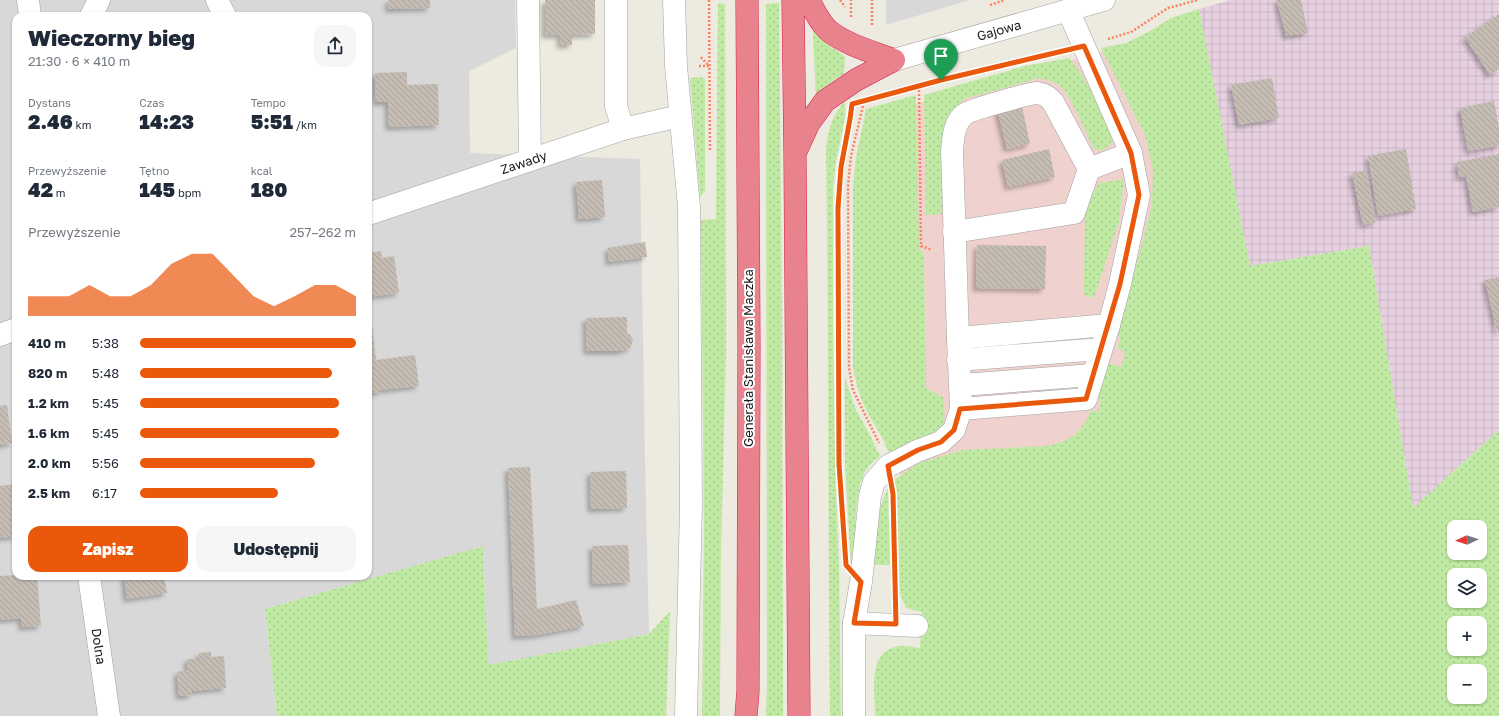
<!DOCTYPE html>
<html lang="pl">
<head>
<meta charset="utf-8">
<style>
  :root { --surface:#fff; --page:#f6f6f7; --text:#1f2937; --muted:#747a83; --accent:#ea580c }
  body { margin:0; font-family:"Golos Text",sans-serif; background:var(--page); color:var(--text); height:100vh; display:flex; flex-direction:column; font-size:15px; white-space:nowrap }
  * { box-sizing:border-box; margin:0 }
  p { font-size:13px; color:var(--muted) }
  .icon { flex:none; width:22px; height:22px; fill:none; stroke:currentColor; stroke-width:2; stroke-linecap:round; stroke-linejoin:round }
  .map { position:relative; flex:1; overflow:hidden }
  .panel { position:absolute; left:12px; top:12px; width:360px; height:568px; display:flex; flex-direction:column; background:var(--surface); border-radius:12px; box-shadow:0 1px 3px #0004 }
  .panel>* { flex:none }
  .needle { width:26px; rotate:266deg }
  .controls { position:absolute; left:1447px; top:520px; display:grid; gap:8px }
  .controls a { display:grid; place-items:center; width:40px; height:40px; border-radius:8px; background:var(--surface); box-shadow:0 1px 3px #0004; font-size:20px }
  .pin { position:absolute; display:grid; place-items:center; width:34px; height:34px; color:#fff; margin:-41px -17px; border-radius:50% 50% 50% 0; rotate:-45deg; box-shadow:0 0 4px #0007 }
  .pin .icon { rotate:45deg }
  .round { display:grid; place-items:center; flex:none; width:42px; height:42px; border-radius:12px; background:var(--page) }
  .headline { display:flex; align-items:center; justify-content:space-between; height:68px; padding:0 16px }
  h1 { font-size:22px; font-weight:800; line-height:30px }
  .metrics { display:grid; grid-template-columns:repeat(3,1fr); gap:6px; height:68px; padding:4px 16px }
  .metrics div { display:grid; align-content:center }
  .metrics b { font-size:20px; font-weight:800 }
  .metrics small { font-size:11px; font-weight:400 }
  .metrics p { font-size:11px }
  .chart { height:112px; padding:8px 16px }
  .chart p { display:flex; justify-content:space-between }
  .chart svg { width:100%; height:72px; margin-top:4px; fill:var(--accent); opacity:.7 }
  .action { display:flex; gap:8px; margin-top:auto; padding:8px 16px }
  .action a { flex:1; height:46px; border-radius:12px; background:var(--accent); color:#fff; font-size:16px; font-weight:800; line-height:46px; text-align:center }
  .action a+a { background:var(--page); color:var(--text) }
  ul { padding:0 16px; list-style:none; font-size:13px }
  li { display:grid; grid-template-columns:64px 48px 1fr; align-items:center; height:30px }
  li i { height:10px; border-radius:5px; background:var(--accent) }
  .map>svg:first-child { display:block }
  .residential { fill:#d9d8d8; fill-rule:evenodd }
  .commercial { fill:#efd2cd }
  .industrial { fill:url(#industrial-grid) }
  .grass { fill:url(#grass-dots); fill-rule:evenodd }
  .building { fill:url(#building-back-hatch); filter:url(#shadow) }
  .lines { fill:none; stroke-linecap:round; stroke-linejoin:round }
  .minor-casing { stroke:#a2a2a2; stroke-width:23 }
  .highway-casing { stroke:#da1d4e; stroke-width:23 }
  .path { stroke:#fe7e60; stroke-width:2.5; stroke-dasharray:2 2; stroke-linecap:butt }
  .minor { stroke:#fff; stroke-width:22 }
  .highway { stroke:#e8838d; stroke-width:22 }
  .route-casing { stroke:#fff; stroke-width:8 }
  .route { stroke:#ea580c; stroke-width:5 }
  .labels { text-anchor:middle; stroke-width:4; stroke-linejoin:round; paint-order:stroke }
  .street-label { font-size:13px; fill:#1b1b1b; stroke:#fff }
</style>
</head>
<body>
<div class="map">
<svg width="1499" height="716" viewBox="0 0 1499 716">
  <defs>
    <pattern id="industrial-grid" width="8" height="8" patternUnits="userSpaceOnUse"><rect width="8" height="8" fill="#e7d1e1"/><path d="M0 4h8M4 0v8" fill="none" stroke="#c6b3c0"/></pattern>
    <pattern id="grass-dots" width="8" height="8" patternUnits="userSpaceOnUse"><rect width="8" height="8" fill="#c0eaa3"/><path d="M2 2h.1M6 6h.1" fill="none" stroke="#a4c88c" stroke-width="1.8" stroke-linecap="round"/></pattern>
    <pattern id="building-back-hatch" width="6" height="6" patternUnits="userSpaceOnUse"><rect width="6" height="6" fill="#c5bcb3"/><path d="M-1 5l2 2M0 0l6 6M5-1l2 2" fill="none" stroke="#a9a199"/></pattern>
    <filter id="shadow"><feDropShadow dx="-3.5" dy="3.5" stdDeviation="2" flood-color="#0004"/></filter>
  </defs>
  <rect width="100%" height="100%" fill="#edeae0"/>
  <path class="residential" d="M0 0H515L516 48 469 71 470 153 640 159 645 461 649 634 488 666 483 547 265 609 277 716H0ZM16 16H368V576H16Z
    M886 0H970L886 25Z"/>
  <path class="commercial" d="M1202 23 1250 266 1277 400 906 503 879 367 884 113Z"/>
  <path class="industrial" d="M1230 0H1499V430L1413 508 1369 246 1250 266 1199 9Z"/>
  <path class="grass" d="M718 3 725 4 726 350 721 552 720 713V716H702L704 526 701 220 716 219Z
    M779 3 782 317 783 716H766L767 683 766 4Z
    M1199 9 1250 266 1369 246 1413 508 1499 430V716H875C875 695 868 656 892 648 901 644 911 647 920 648L922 612 906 608 900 594 897 494 894 480 919 463 963 450 1047 446 1062 442 1075 435 1087 420 1091 410 1098 412 1101 400 1095 398 1106 362 1121 367 1125 352 1117 348 1121 336 1114 334 1135 270 1152 206 1153 169 1145 135 1101 48 1126 43 1150 31 1171 18ZM1454 527H1480V553H1454ZM1454 575H1480V601H1454ZM1454 623H1480V649H1454ZM1454 671H1480V697H1454Z
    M813 31H815L829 46 845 56 844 74C832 81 823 87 816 99Z
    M1069 58C1084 76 1094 96 1105 117 1107 122 1112 129 1113 134 1115 144 1106 149 1098 151L1093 147C1086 133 1070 94 1060 86 1055 81 1045 80 1039 78L964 99 953 110 945 123 942 138V214L926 215 924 95 1025 66Z
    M701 77 705 79V191L700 197 690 78Z
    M916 95 919 250 924 253 926 388 944 398C944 406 945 415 943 423 937 444 906 447 888 452 883 435 872 423 865 407 859 395 856 382 853 368V188L856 157 866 109Z
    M845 101V118L836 161 833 187V332L835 463 839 571 841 716H830C828 528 829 339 826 151 827 131 832 116 845 101Z
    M1124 179 1119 221 1095 295 1092 297H1088L1084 294V288L1085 215 1088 203 1099 183Z
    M845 378 855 408 871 437 880 456C874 461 868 466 865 472 854 491 855 542 853 566H851L845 461Z
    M888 489 890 565H874C877 540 875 511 888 489Z
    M483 546 488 665 649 634 670 611 666 716H277L265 609Z"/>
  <path class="building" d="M388 0H430V8L389 9Z
    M545 0H595V34L572 35V45H560V35H545Z
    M1277 0H1301L1308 33 1286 36Z
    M1499 14V69L1490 75 1465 37Z
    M407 72V85L438 84 439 125 389 127 388 102H376L375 73Z
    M1272 78 1279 118 1239 125 1231 85Z
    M1494 101 1499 128V146L1468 151 1460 108Z
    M1021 102 1030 144 1007 149 997 108Z
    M1049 149 1055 177 1008 187 1002 160Z
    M1406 149 1416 209 1378 216 1368 156Z
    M1499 154V207L1473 212 1466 176 1459 177 1457 162Z
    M1366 170 1376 222 1363 225 1352 173Z
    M602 180 605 217 579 219 576 182Z
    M645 242 647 257 609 262 608 248Z
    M977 245 1046 246 1045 289 976 288Z
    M381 251 382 258 394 256 399 293 368 297V253Z
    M1499 277V332H1497L1485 280Z
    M368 307H370L376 360 415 355 419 386 380 390V392L368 393Z
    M627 317V333L630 335 633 340 630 348 621 351H587L586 318Z
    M7 405 12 443 0 445V406Z
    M530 467 537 609 576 600 584 626 536 635 515 636 508 468Z
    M626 471 627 508 591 509 590 472Z
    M16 484V536L0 538V486Z
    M628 545 630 582 593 584 592 546Z
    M16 575V576H37L41 626 22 627 21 618 0 620V576Z
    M124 576H164L167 593 127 599Z
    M211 652V657L224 656 226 688 192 691V695L179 696 177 672 188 670 187 659H199V653Z"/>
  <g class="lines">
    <g class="minor-casing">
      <g id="minor">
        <path d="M28 0 30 16"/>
        <path d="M217 0 225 16"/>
        <path d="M528 0 530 160"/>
        <path d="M616 0V106L623 129"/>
        <path d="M674 0 676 66 689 207 691 505 686 716"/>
        <path d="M91 16 99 0"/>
        <path id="s1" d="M894 60 1104 0"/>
        <path id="s2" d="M368 214 623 129 680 116"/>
        <path d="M954 232 1074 213 1089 169"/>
        <path d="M0 335 16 329"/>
        <path d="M958 338 952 151C953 138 954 122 965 114 970 110 1030 93 1037 93 1045 94 1048 97 1053 102L1089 169 1131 153"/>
        <path d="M958 360 1101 349"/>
        <path d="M961 385 1093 375"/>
        <path d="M961 409 1086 399 1109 325"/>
        <path id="s3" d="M89 576 109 716"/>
        <path d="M854 623 917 626"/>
        <path d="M854 716V623L861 582 870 496 874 482 888 466 917 451 941 442 954 430 961 409 958 338 1109 325 1120 284 1139 195 1131 153 1068 10"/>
      </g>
    </g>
    <g class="highway-casing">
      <path id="highway" d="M793 0 795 154 799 716
        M809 0C814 11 820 23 829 31 847 45 873 52 894 60
        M797 149 809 123 825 101 856 80 894 60
        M746 716 748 691 749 345 747 0"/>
    </g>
    <path class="path" d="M709 0 710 150
      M840 0 845 7
      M990 5 1005 0
      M851 17V0
      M872 25V0
      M1108 39 1131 32 1168 8 1198 0
      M699 66H709L700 56
      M919 86 921 246 932 250
      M877 98 941 80 1060 51
      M863 106 851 156 848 186 849 368 853 390 879 443
      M843 509 839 464 838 208 841 167 851 114
      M893 524 895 601"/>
    <use href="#minor" class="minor"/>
    <use href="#highway" class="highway"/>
  </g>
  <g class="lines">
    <g class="route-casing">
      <path id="route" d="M1084 46 1131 153 1139 195 1120 284 1086 399 960 409 954 430 941 442 918 450 888 466 893 494 896 624 854 623 861 582 846 565 839 464 838 208 841 167 850 119 852 104 941 80Z"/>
    </g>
    <use href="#route" class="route"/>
  </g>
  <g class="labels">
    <g class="street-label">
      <text dy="5" stroke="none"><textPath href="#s1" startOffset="109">Gajowa</textPath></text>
      <text dy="5" stroke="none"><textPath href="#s2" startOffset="164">Zawady</textPath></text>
      <text transform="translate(748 358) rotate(-90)" y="5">Generała Stanisława Maczka</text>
      <text dy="5" stroke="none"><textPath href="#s3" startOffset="71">Dolna</textPath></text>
    </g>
  </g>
</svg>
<div class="controls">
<a><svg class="needle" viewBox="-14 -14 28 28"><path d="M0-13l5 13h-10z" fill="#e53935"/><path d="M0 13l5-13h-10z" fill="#747a83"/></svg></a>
<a><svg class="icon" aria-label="layers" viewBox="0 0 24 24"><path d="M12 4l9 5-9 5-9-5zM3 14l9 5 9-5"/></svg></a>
<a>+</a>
<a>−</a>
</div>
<div class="pin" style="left:941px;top:80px;background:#1e9e55"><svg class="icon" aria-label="arrive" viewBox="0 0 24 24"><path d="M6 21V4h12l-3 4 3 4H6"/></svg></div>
<section class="panel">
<div class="headline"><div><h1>Wieczorny bieg</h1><p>21:30 · 6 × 410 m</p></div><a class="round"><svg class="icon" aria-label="share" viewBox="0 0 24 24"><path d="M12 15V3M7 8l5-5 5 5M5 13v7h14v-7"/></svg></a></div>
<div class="metrics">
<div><p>Dystans</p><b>2.46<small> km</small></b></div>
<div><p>Czas</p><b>14:23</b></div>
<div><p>Tempo</p><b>5:51<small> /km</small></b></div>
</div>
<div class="metrics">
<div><p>Przewyższenie</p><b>42<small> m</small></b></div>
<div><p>Tętno</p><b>145<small> bpm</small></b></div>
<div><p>kcal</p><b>180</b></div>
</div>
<div class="chart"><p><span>Przewyższenie</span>257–262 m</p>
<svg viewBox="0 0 160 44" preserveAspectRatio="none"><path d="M0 44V32L10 32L20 32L30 25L40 32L50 32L60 25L70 12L80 6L90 6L100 19L110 32L120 38L130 32L140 25L150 25L160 32V44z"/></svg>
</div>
<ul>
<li><b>410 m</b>5:38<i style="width:100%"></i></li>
<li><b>820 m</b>5:48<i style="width:89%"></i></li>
<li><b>1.2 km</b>5:45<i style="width:92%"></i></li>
<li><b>1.6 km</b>5:45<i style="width:92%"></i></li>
<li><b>2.0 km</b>5:56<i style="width:81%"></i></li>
<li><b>2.5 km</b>6:17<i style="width:64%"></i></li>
</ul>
<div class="action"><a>Zapisz</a><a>Udostępnij</a></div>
</section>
</div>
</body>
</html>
